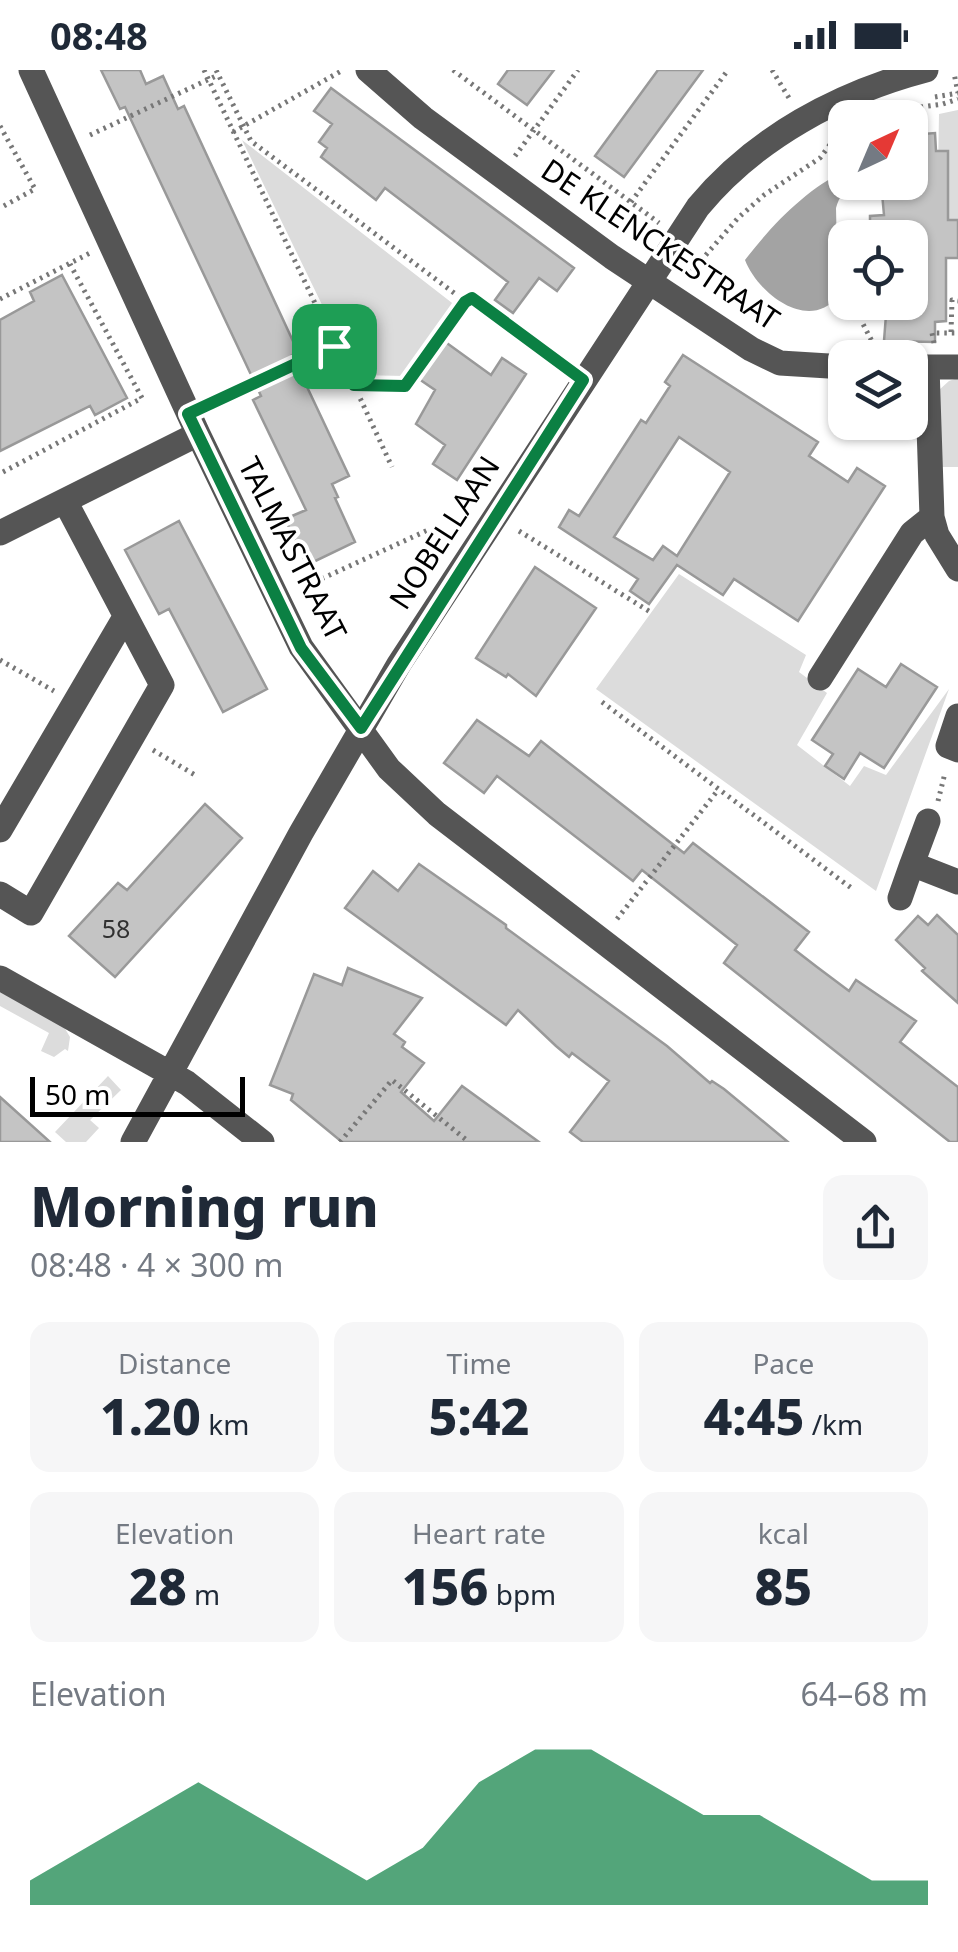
<!DOCTYPE html>
<html lang="en">
<head>
<meta charset="utf-8">
<style>
  :root { --surface:#fff; --page:#f6f6f7; --text:#1f2937; --muted:#747a83; --accent:#0b8043 }
  body { margin:0; font-family:"Noto Sans",sans-serif; background:var(--page); color:var(--text); height:100vh; display:flex; flex-direction:column; font-size:38px; white-space:nowrap }
  * { box-sizing:border-box; margin:0 }
  p { font-size:32px; color:var(--muted) }
  .icon { flex:none; width:55px; height:55px; fill:none; stroke:currentColor; stroke-width:2; stroke-linecap:round; stroke-linejoin:round }
  .map { position:relative; height:1072px; overflow:hidden }
  .details { display:flex; flex-direction:column; background:var(--surface); flex:1 }
  .details>* { flex:none }
  .needle { width:65px; rotate:44deg }
  .buttons { position:absolute; left:828px; top:30px; display:grid; gap:20px }
  .buttons a { display:grid; place-items:center; width:100px; height:100px; border-radius:20px; background:var(--surface); box-shadow:0 2px 8px #0004; font-size:50px }
  .scale { position:absolute; left:30px; bottom:25px; width:215px; box-sizing:border-box; padding-left:10px; border:5px solid #000; border-top:0; font-size:28px; line-height:35px; white-space:nowrap; color:#000; -webkit-text-stroke:8px #fff; paint-order:stroke }
  .pin { position:absolute; display:grid; place-items:center; width:85px; height:85px; color:#fff; margin:-42px; border-radius:20px; box-shadow:0 5px 15px #0006 }
  .round { display:grid; place-items:center; flex:none; width:105px; height:105px; border-radius:20px; background:var(--page) }
  .overview { display:flex; align-items:center; justify-content:space-between; height:170px; padding:0 30px }
  h1 { font-size:55px; font-weight:800; line-height:75px }
  .figures { display:grid; grid-template-columns:repeat(3,1fr); gap:15px; height:170px; padding:10px 30px }
  .figures div { display:grid; align-content:center; border-radius:20px; background:var(--page); text-align:center }
  .figures b { font-size:50px; font-weight:800 }
  .figures small { font-size:28px; font-weight:400 }
  .figures p { font-size:28px }
  .chart { height:280px; padding:20px 30px }
  .chart p { display:flex; justify-content:space-between }
  .chart svg { width:100%; height:180px; margin-top:10px; fill:var(--accent); opacity:.7 }
  .status { display:flex; justify-content:space-between; align-items:center; height:70px; padding:0 50px; background:var(--surface); direction:ltr }
  .status svg { height:28px; fill:currentColor }
  .map>svg:first-child { display:block }
  .green { fill:#dcdcdc }
  .water { fill:#a3a3a3 }
  .building { fill:#c4c4c4; stroke:#999; stroke-width:2.5; fill-rule:evenodd }
  .lines { fill:none; stroke-linecap:round; stroke-linejoin:round }
  .path { stroke:#777; stroke-width:5; stroke-dasharray:2.5 5; stroke-linecap:butt }
  .minor { stroke:#555; stroke-width:25 }
  .route-casing { stroke:#fff; stroke-width:20 }
  .route { stroke:#0b8043; stroke-width:12 }
  .labels { text-anchor:middle; stroke-width:8; stroke-linejoin:round; paint-order:stroke }
  .number-label { font-size:25px; fill:#313131 }
  .street-label { font-size:30px; fill:#000; stroke:#fff }
</style>
</head>
<body>
<div class="status"><b>08:48</b><svg viewBox="0 0 49 12"><path d="M0 12V9h3v3zM5 12V6h3v6zM10 12V3h3v9zM15 12V0h3v12zM26 1h20v11H26zM47 4h2v5h-2z"/></svg></div>
<div class="map">
<svg width="958" height="1072" viewBox="0 0 958 1072">
  <rect width="100%" height="100%" fill="#fff"/>
  <path class="green" d="M958 40V153L937 154 939 44Z
    M242 70 456 236 400 311 360 313Z
    M958 308V397H937L939 320 949 311Z
    M679 504 806 585 799 602 827 623 797 675 850 716 864 696 886 705 949 619 876 821 596 619Z
    M0 921 64 957 70 967 68 981 65 979 54 987 41 981 49 963 0 936Z
    M108 1006 121 1020 90 1050 99 1058 86 1072H66L55 1062Z"/>
  <path class="water" d="M845 101V112L873 115C852 119 843 115 836 138L838 226C809 263 758 224 745 190 771 156 806 119 845 101Z"/>
  <path class="building" d="M101 0H140L146 14 163 6 178 39 184 36 298 282 292 285 349 406 332 414 338 427 335 428 355 472 307 495 285 449 306 440 253 330 261 326 125 37 120 39Z
    M508 0H554L527 35 498 14Z
    M658 0H703L624 107 595 86Z
    M331 18 574 198 557 221 539 208 513 243 495 230 508 212 385 118 376 130 321 87 327 78 319 72 332 54 314 41Z
    M935 63 936 81H948V150H958V188H946V251L935 252V272L884 271 887 232H910V168H870V146L884 145 881 112H910V65Z
    M62 205 127 328 95 345 90 336 0 381V250L34 231 30 222Z
    M444 271 491 305 502 288 526 304 457 410 433 394 445 375 416 354 435 320 416 307Z
    M683 285 818 372 809 386 848 412 857 398 885 416 798 551 734 509 723 525 677 495 649 534 630 521 638 509 559 457 569 440 579 446 641 350 646 353 670 316 665 312ZM679 367 730 402 677 486 663 476 653 490 614 467Z
    M179 451 267 619 223 642 169 539 159 544 125 480Z
    M535 497 596 538 536 626 508 604 506 607 476 588Z
    M901 594 937 617 884 698 860 683 844 709 825 696 833 684 812 670 858 599 886 617Z
    M477 650 529 686 541 671 684 783 693 773 809 862 795 880 817 897 849 921 856 910 916 951 900 972 958 1017V1072H950L724 893 737 875 642 800 633 811 497 706 484 723 444 693Z
    M205 734 242 768 115 907 69 866 118 813 127 820Z
    M419 794 506 855V858L667 976 710 1013 712 1011 724 1019 788 1072H583L570 1062 609 1011 572 983 569 987 556 976 518 940 506 955 345 838 373 801 398 821Z
    M937 845 958 865V933L922 901 925 898 896 870 918 846 928 855Z
    M348 898 422 928 394 964 405 972 402 977 424 993 401 1022 434 1051 462 1016 539 1072H342L291 1030 293 1024 270 1015 314 904 342 915Z
    M0 1027 50 1072H0Z"/>
  <g class="lines">
    <path class="path" d="M204 0 354 315 405 316 465 231 251 71 216 0
      M453 0 659 153
      M772 0 789 28
      M935 27 958 23 954 3
      M911 36 913 64
      M891 41 943 34 958 29
      M0 56 35 119 0 138
      M233 62 343 0
      M90 65 218 5
      M515 86 578 0
      M631 132 728 0
      M691 202 738 148 764 125 820 88 837 65
      M0 229 90 183
      M465 231 472 228 563 296
      M863 232V254L877 281
      M951 262 952 230 958 231
      M934 273 932 263H958
      M871 288V283L893 280
      M354 315 392 397
      M210 334 334 276
      M3 402 142 328 70 194
      M519 461 652 543
      M301 513 308 515 428 460 443 469
      M327 569 330 557
      M0 590 54 621
      M602 632 854 820
      M153 680 195 705
      M938 731 945 703
      M617 849 718 720
      M340 1072 392 1010 469 1072"/>
    <path class="minor" d="M31 0 198 364 301 577 389 699 437 744 864 1072
      M368 0 423 48 612 187 751 279 780 293 845 297
      M910 297H958
      M927 297 932 447 937 465 958 499
      M0 463 198 364
      M820 608 912 463 932 447
      M958 646 948 676 958 680
      M928 751 912 794 958 812
      M0 760 125 547
      M0 824 31 843 162 615 65 431
      M900 828 912 794
      M0 908 187 1013 262 1072
      M133 1072 301 763 399 594 698 137C756 67 839 23 926 0"/>
  </g>
  <g class="lines">
    <g class="route-casing">
      <path id="route" d="M472 228 583 310 361 658 301 578 188 344 334 276 354 315 405 316 465 232Z"/>
    </g>
    <use href="#route" class="route"/>
  </g>
  <g class="labels">
    <g class="number-label">
      <text x="116" y="868">58</text>
    </g>
    <g class="street-label">
      <text transform="translate(660 175) rotate(34)" y="10">DE KLENCKESTRAAT</text>
      <text transform="translate(445 463) rotate(-57)" y="10">NOBELLAAN</text>
      <text transform="translate(292 479) rotate(63)" y="10">TALMASTRAAT</text>
    </g>
  </g>
</svg>
<div class="buttons">
<a><svg class="needle" viewBox="-14 -14 28 28"><path d="M0-13l5 13h-10z" fill="#e53935"/><path d="M0 13l5-13h-10z" fill="#747a83"/></svg></a>
<a><svg class="icon" aria-label="locate" viewBox="0 0 24 24"><circle cx="12" cy="12" r="6"/><path d="M12 2v4M12 18v4M2 12h4M18 12h4"/></svg></a>
<a><svg class="icon" aria-label="layers" viewBox="0 0 24 24"><path d="M12 4l9 5-9 5-9-5zM3 14l9 5 9-5"/></svg></a>
</div>
<div class="scale">50 m</div>
<div class="pin" style="left:334px;top:276px;background:#1e9e55"><svg class="icon" aria-label="arrive" viewBox="0 0 24 24"><path d="M6 21V4h12l-3 4 3 4H6"/></svg></div>
</div>
<section class="details">
<div class="overview"><div><h1>Morning run</h1><p>08:48 · 4 × 300 m</p></div><a class="round"><svg class="icon" aria-label="share" viewBox="0 0 24 24"><path d="M12 15V3M7 8l5-5 5 5M5 13v7h14v-7"/></svg></a></div>
<div class="figures">
<div><p>Distance</p><b>1.20<small> km</small></b></div>
<div><p>Time</p><b>5:42</b></div>
<div><p>Pace</p><b>4:45<small> /km</small></b></div>
</div>
<div class="figures">
<div><p>Elevation</p><b>28<small> m</small></b></div>
<div><p>Heart rate</p><b>156<small> bpm</small></b></div>
<div><p>kcal</p><b>85</b></div>
</div>
<div class="chart"><p><span>Elevation</span>64–68 m</p>
<svg viewBox="0 0 160 44" preserveAspectRatio="none"><path d="M0 44V38L10 30L20 22L30 14L40 22L50 30L60 38L70 30L80 14L90 6L100 6L110 14L120 22L130 22L140 30L150 38L160 38V44z"/></svg>
</div>
</section>
</body>
</html>
